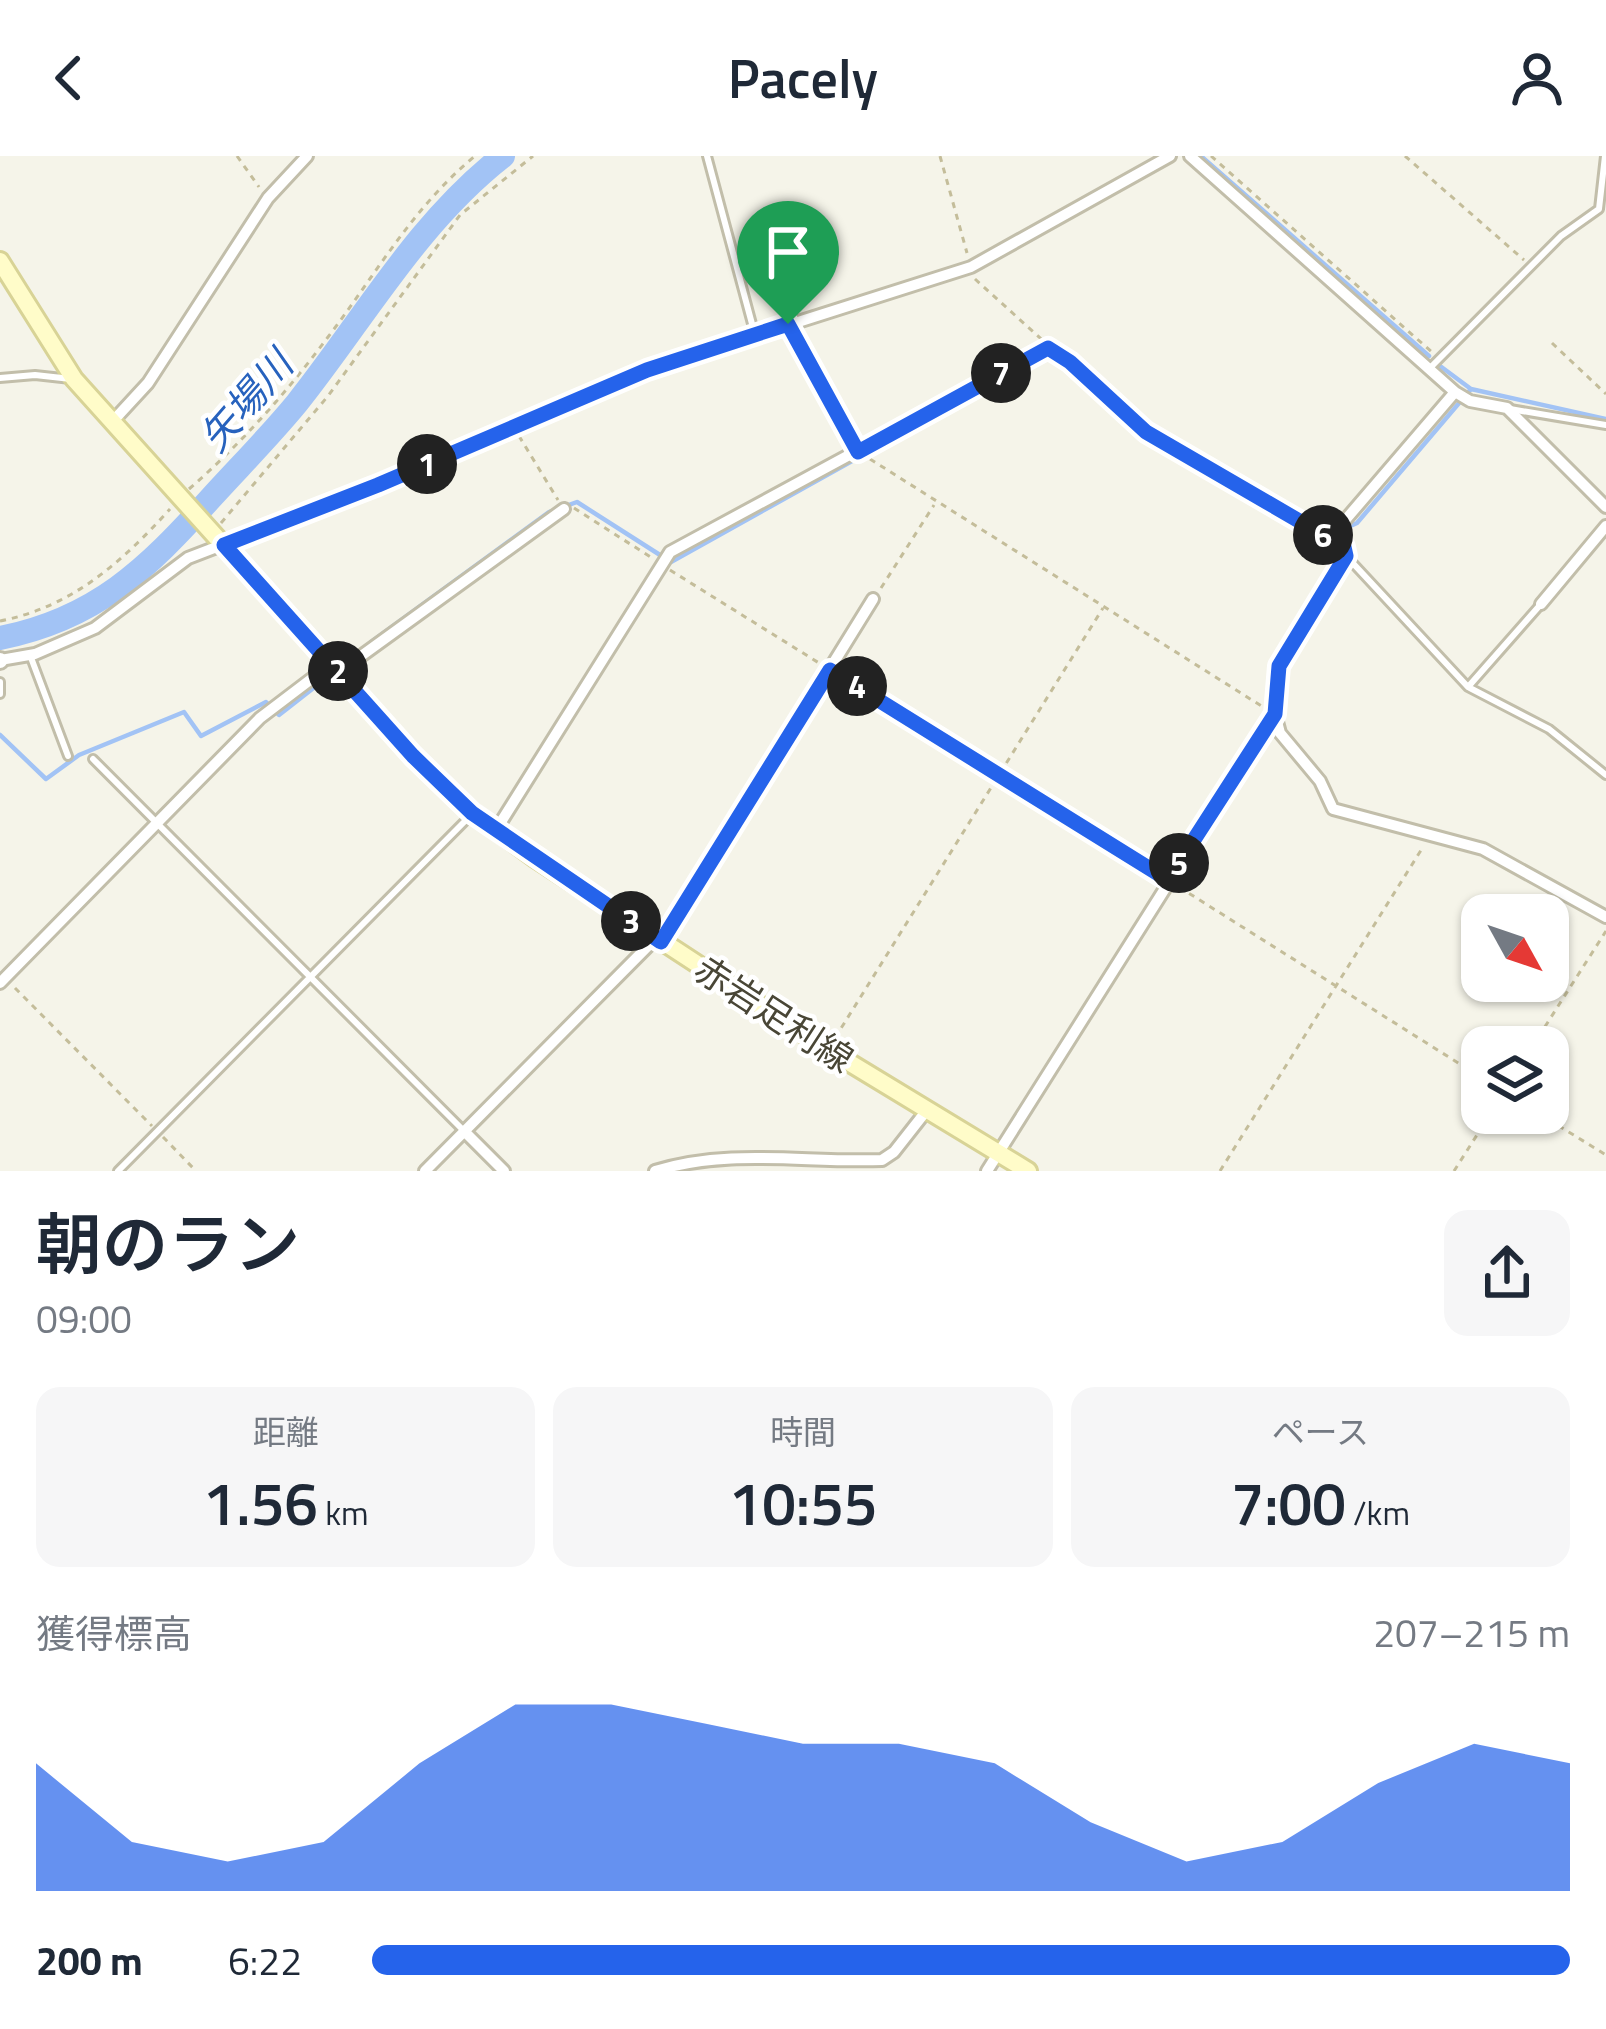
<!DOCTYPE html>
<html lang="ja">
<head>
<meta charset="utf-8">
<style>
  :root { --surface:#fff; --page:#f6f6f7; --text:#1f2937; --muted:#747a83; --accent:#2563eb }
  body { margin:0; font-family:"Titillium Web","Noto Sans JP",sans-serif; background:var(--page); color:var(--text); height:100vh; display:flex; flex-direction:column; font-size:45px; white-space:nowrap }
  * { box-sizing:border-box; margin:0 }
  p { font-size:39px; color:var(--muted) }
  .icon { flex:none; width:66px; height:66px; fill:none; stroke:currentColor; stroke-width:2; stroke-linecap:round; stroke-linejoin:round }
  .map { position:relative; height:1015px; overflow:hidden }
  .sheet { display:flex; flex-direction:column; background:var(--surface); flex:1 }
  .sheet>* { flex:none }
  .needle { width:78px; rotate:130deg }
  .fabs { position:absolute; left:1461px; top:738px; display:grid; gap:24px }
  .fabs a { display:grid; place-items:center; width:108px; height:108px; border-radius:24px; background:var(--surface); box-shadow:0 3px 9px #0004; font-size:60px }
  .pin { position:absolute; display:grid; place-items:center; width:102px; height:102px; color:#fff; margin:-123px -51px; border-radius:50% 50% 50% 0; rotate:-45deg; box-shadow:0 0 12px #0007 }
  .pin .icon { rotate:45deg }
  .km { position:absolute; width:60px; height:60px; margin:-30px; border-radius:50%; background:#222; color:#fff; font-size:33px; line-height:60px; text-align:center }
  .round { display:grid; place-items:center; flex:none; width:126px; height:126px; border-radius:24px; background:var(--page) }
  .summary { display:flex; align-items:center; justify-content:space-between; height:204px; padding:0 36px }
  h1 { font-size:66px; font-weight:600; line-height:90px }
  .figures { display:grid; grid-template-columns:repeat(3,1fr); gap:18px; height:204px; padding:12px 36px }
  .figures div { display:grid; align-content:center; border-radius:24px; background:var(--page); text-align:center }
  .figures b { font-size:60px; font-weight:600 }
  .figures small { font-size:33px; font-weight:400 }
  .figures p { font-size:33px }
  .chart { height:336px; padding:24px 36px }
  .chart p { display:flex; justify-content:space-between }
  .chart svg { width:100%; height:216px; margin-top:12px; fill:var(--accent); opacity:.7 }
  ul { padding:0 36px; list-style:none; font-size:39px }
  li { display:grid; grid-template-columns:192px 144px 1fr; align-items:center; height:90px }
  li i { height:30px; border-radius:15px; background:var(--accent) }
  header { display:flex; justify-content:space-between; align-items:center; height:156px; padding:0 36px; background:var(--surface); font-size:54px; font-weight:600 }
  .map>svg:first-child { display:block }
  .lines { fill:none; stroke-linecap:round; stroke-linejoin:round }
  .stream { stroke:#a2c3f5; stroke-width:4.5 }
  .river { stroke:#a2c3f5; stroke-width:24 }
  .service-casing { stroke:#c2beaa; stroke-width:12 }
  .minor-casing { stroke:#c2beaa; stroke-width:16 }
  .tertiary-casing { stroke:#c2beaa; stroke-width:20 }
  .secondary-casing { stroke:#d8d396; stroke-width:22 }
  .path { stroke:#c4bd9a; stroke-width:3; stroke-dasharray:6 6; stroke-linecap:butt }
  .service { stroke:#fff; stroke-width:6 }
  .minor { stroke:#fff; stroke-width:10 }
  .tertiary { stroke:#fff; stroke-width:14 }
  .secondary { stroke:#fffcc9; stroke-width:16 }
  .route-casing { stroke:#fff; stroke-width:24 }
  .route { stroke:#2563eb; stroke-width:15 }
  .labels { text-anchor:middle; stroke-width:9; stroke-linejoin:round; paint-order:stroke }
  .street-label { font-size:36px; fill:#494636; stroke:#fff }
  .water-label { font-size:39px; font-style:italic; fill:#2762bd; stroke:#fff }
</style>
</head>
<body>
<header><svg class="icon" aria-label="back" viewBox="0 0 24 24"><path d="M15 5l-7 7 7 7"/></svg>Pacely<svg class="icon" aria-label="person" viewBox="0 0 24 24"><circle cx="12" cy="8" r="4"/><path d="M4 21q1-7 8-7t8 7"/></svg></header>
<div class="map">
<svg width="1606" height="1015" viewBox="0 0 1606 1015">
  <rect width="100%" height="100%" fill="#f5f4e9"/>
  <g class="lines">
    <path class="stream" d="M1202 1 1429 200
      M1440 210 1471 233 1606 263
      M371 486 549 356 577 346 671 406 1001 222 1063 194 1069 195 1152 269 1333 378 1357 367 1471 233
      M0 579 46 623 79 599 184 556 201 580 266 546 279 559 334 516"/>
    <path class="river" d="M0 482C96 463 147 413 210 343 239 311 270 280 297 247 364 163 417 67 503 0"/>
    <g class="service-casing">
      <path id="service" d="M707 0 755 179
        M1429 213 1561 80 1599 53 1605 0
        M0 222 35 219 71 223
        M1510 253 1606 269
        M1349 403 1468 531 1549 573 1606 619
        M30 499 68 600
        M0 526V538
        M1468 531 1541 448
        M93 603 463 974
        M118 1015 470 660"/>
    </g>
    <g class="minor-casing">
      <path id="minor" d="M1190 0 1455 236 1470 245 1507 252 1606 351
        M1455 236 1341 369 1347 401 1279 510 1275 558 1280 577 1320 625 1333 653 1483 693 1606 761
        M113 265 148 227 268 42 307 0
        M1541 448 1606 370
        M0 504 35 498 95 472 188 402 378 329 647 214 971 111 1170 0
        M339 516 564 353
        M496 674 670 396 960 239
        M661 786 873 443
        M0 827 260 562 331 508
        M464 975 504 1015
        M425 1015 656 782
        M655 1015C730 992 805 1007 882 1004L894 996 927 954
        M987 1015 1275 558"/>
    </g>
    <g class="tertiary-casing">
      <path id="tertiary" d="M0 505V504"/>
    </g>
    <g class="secondary-casing">
      <path id="secondary" d="M0 105 74 223 413 600 473 657 535 702 827 893 1028 1015"/>
    </g>
    <path class="path" d="M237 0 259 31
      M940 0 967 97
      M1211 0 1434 198
      M1405 0 1524 104
      M975 123 1135 268 1333 385
      M795 182 852 284
      M1552 187 1606 238
      M970 234 1046 193
      M519 280 558 344
      M870 303 1263 551
      M189 333C241 288 287 236 328 181 376 118 413 51 475 0
      M574 352 652 402
      M221 367 328 240 460 59 533 0
      M670 414 819 507
      M881 432 934 349
      M0 465C72 451 122 406 170 353
      M838 519 1161 720
      M1179 731 1482 922
      M15 832 152 970
      M835 882 1103 452
      M1532 891 1606 775
      M1538 957 1606 999
      M163 981 196 1015
      M1220 1015 1423 691
      M1454 1015 1491 957"/>
    <use href="#service" class="service"/>
    <use href="#minor" class="minor"/>
    <use href="#tertiary" class="tertiary"/>
    <use href="#secondary" class="secondary"/>
  </g>
  <g class="lines">
    <g class="route-casing">
      <path id="route" d="M788 168 858 296 1048 192 1070 206 1146 276 1344 391 1346 400 1279 510 1275 558 1168 724 830 514 661 786 472 657 413 600 224 389 378 329 647 214Z"/>
    </g>
    <use href="#route" class="route"/>
  </g>
  <g class="labels">
    <g class="street-label">
      <text transform="translate(774 858) rotate(33)" y="13">赤岩足利線</text>
    </g>
    <g class="water-label">
      <text transform="translate(246 245) rotate(-49)" y="14">矢場川</text>
    </g>
  </g>
</svg>
<div class="fabs">
<a><svg class="needle" viewBox="-14 -14 28 28"><path d="M0-13l5 13h-10z" fill="#e53935"/><path d="M0 13l5-13h-10z" fill="#747a83"/></svg></a>
<a><svg class="icon" aria-label="layers" viewBox="0 0 24 24"><path d="M12 4l9 5-9 5-9-5zM3 14l9 5 9-5"/></svg></a>
</div>
<div class="pin" style="left:788px;top:168px;background:#1e9e55"><svg class="icon" aria-label="arrive" viewBox="0 0 24 24"><path d="M6 21V4h12l-3 4 3 4H6"/></svg></div>
<b class="km" style="left:427px;top:308px">1</b>
<b class="km" style="left:338px;top:515px">2</b>
<b class="km" style="left:631px;top:765px">3</b>
<b class="km" style="left:857px;top:530px">4</b>
<b class="km" style="left:1179px;top:707px">5</b>
<b class="km" style="left:1323px;top:379px">6</b>
<b class="km" style="left:1001px;top:217px">7</b>
</div>
<section class="sheet">
<div class="summary"><div><h1>朝のラン</h1><p>09:00</p></div><a class="round"><svg class="icon" aria-label="share" viewBox="0 0 24 24"><path d="M12 15V3M7 8l5-5 5 5M5 13v7h14v-7"/></svg></a></div>
<div class="figures">
<div><p>距離</p><b>1.56<small> km</small></b></div>
<div><p>時間</p><b>10:55</b></div>
<div><p>ペース</p><b>7:00<small> /km</small></b></div>
</div>
<div class="chart"><p><span>獲得標高</span>207–215 m</p>
<svg viewBox="0 0 160 44" preserveAspectRatio="none"><path d="M0 44V18L10 34L20 38L30 34L40 18L50 6L60 6L70 10L80 14L90 14L100 18L110 30L120 38L130 34L140 22L150 14L160 18V44z"/></svg>
</div>
<ul>
<li><b>200 m</b>6:22<i style="width:100%"></i></li>
</ul>
</section>
</body>
</html>
